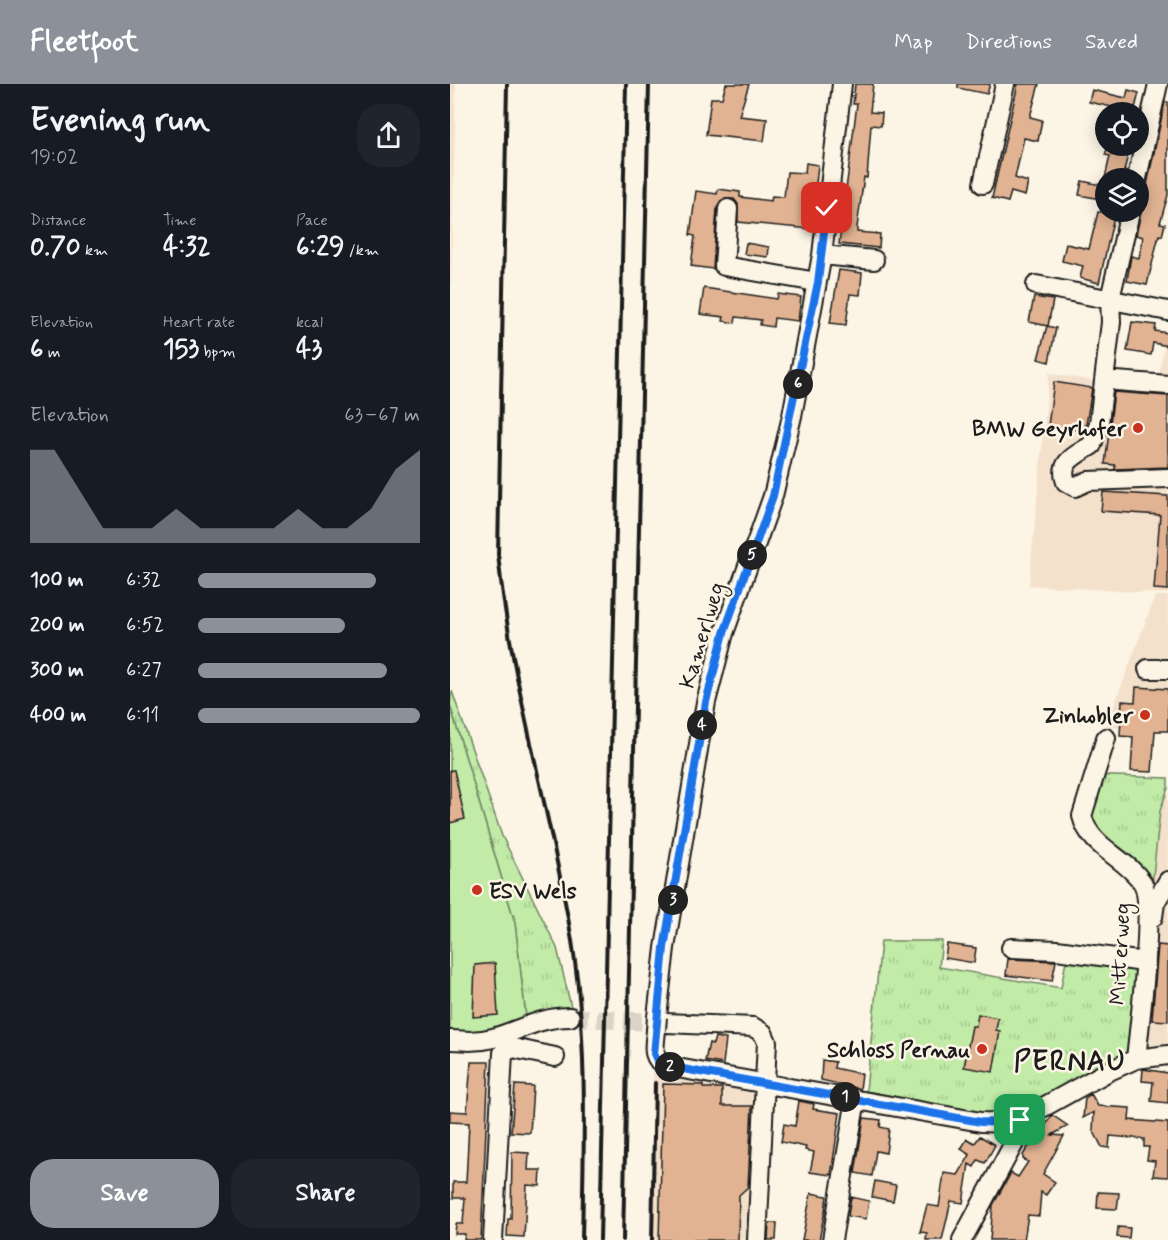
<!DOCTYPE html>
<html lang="en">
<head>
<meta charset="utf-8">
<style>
  :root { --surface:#171b24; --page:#20242c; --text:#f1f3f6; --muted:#9ea1a6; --accent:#8c9099 }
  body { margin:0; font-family:Mynerve,sans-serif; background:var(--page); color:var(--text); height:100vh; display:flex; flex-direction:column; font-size:22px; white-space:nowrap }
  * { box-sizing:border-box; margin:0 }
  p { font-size:20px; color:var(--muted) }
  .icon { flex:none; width:33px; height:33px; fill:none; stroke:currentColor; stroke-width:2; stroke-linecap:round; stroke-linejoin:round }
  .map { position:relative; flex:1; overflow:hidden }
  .panel { display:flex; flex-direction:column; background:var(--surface); width:450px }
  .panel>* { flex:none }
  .buttons { position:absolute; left:645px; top:18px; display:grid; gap:12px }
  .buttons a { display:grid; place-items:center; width:54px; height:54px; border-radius:50%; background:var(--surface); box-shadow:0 3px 15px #0003; font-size:30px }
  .pin { position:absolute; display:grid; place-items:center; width:51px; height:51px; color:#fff; margin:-26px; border-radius:12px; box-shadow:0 3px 9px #0006 }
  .km { position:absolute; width:30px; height:30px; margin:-15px; border-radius:50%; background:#222; color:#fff; font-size:16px; line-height:30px; text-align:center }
  .round { display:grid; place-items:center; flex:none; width:63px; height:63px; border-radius:24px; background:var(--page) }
  .headline { display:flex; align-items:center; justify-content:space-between; height:102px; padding:0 30px }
  h1 { font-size:33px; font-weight:700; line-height:45px }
  .figures { display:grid; grid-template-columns:repeat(3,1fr); gap:9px; height:102px; padding:6px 30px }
  .figures div { display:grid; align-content:center }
  .figures b { font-size:26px; font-weight:700 }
  .figures small { font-size:16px; font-weight:400 }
  .figures p { font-size:16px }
  .chart { height:168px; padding:12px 30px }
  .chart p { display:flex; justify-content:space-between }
  .chart svg { width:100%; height:108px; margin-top:6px; fill:var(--accent); opacity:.7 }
  .button { display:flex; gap:12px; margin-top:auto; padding:12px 30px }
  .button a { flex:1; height:69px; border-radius:24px; background:var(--accent); color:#fff; font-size:24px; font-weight:700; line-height:69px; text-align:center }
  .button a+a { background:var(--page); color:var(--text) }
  ul { padding:0 30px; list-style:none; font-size:20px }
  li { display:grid; grid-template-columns:96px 72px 1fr; align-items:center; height:45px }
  li i { height:15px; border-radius:8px; background:var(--accent) }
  header { display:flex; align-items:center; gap:36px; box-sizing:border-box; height:84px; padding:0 30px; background:var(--accent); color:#fff }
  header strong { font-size:28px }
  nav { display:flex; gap:33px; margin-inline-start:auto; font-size:21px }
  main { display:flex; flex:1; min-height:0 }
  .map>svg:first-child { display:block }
  .built { fill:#f4e1cc }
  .grass { fill:url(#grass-tufts); stroke:#6e8462; stroke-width:1.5 }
  .garden { fill:#c1eba7; stroke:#6e8462; stroke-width:1.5 }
  .building { fill:#e1b392; stroke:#1c1c1c; stroke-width:1.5 }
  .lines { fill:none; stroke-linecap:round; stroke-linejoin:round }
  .minor-tunnel { stroke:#dad4c7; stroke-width:18; stroke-dasharray:18 9; stroke-linecap:butt }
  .minor-casing { stroke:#1c1c1c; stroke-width:22 }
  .minor { stroke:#fcf5e5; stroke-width:18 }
  .rail { stroke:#1c1c1c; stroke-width:4 }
  .minor-bridge-casing { stroke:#1c1c1c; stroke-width:22; stroke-linecap:butt }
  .minor-bridge { stroke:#fcf5e5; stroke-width:18 }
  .route-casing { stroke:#fff; stroke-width:12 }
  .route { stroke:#1a73e8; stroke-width:8 }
  .poi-dot { fill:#c8321e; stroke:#fcf5e5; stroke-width:2 }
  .labels { text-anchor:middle; stroke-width:5; stroke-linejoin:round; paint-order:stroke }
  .poi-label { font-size:22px; font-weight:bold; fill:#1c1c1c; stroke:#fcf5e5; text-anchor:end }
  .street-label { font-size:22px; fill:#1c1c1c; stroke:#fcf5e5 }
  .district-label { font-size:28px; font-weight:bold; letter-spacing:1.5px; fill:#1c1c1c; stroke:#fcf5e5 }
</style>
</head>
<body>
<header>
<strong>Fleetfoot</strong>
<nav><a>Map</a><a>Directions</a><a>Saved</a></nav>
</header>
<main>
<section class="panel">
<div class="headline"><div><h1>Evening run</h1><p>19:02</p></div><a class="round"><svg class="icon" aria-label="share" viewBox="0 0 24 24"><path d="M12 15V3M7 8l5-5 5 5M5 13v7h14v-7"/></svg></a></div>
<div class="figures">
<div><p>Distance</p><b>0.70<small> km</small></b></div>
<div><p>Time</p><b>4:32</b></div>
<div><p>Pace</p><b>6:29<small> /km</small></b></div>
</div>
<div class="figures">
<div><p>Elevation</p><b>6<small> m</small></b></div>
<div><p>Heart rate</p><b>153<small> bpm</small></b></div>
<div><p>kcal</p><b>43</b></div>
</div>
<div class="chart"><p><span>Elevation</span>63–67 m</p>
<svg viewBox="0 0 160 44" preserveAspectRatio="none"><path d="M0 44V6L10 6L20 22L30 38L40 38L50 38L60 30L70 38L80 38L90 38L100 38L110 30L120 38L130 38L140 30L150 14L160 6V44z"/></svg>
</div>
<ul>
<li><b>100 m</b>6:32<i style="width:80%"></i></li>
<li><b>200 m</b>6:52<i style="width:66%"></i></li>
<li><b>300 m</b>6:27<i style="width:85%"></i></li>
<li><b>400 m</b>6:11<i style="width:100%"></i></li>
</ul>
<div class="button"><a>Save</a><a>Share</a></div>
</section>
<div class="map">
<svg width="718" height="1156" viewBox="0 0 718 1156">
  <defs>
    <pattern id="grass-tufts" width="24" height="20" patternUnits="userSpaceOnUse" patternTransform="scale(1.5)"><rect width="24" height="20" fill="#c1eba7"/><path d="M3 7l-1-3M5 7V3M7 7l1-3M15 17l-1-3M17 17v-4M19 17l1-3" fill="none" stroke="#a5c98f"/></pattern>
  </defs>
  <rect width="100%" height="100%" fill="#fcf5e5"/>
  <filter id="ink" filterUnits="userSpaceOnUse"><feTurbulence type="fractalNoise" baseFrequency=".0167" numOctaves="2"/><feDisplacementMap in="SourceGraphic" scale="12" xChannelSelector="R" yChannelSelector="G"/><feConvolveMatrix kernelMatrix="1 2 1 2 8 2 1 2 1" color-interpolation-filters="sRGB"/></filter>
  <g filter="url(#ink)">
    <path class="built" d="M0 0H6L0 244Z
      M714 262H718V510L579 501 599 289 650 298 708 295Z
      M705 512H718V647L656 643Z
      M718 704V960L693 962 684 926 686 883 710 727Z
      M203 983 319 1011 311 1156H202Z"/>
    <path class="grass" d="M2 607 52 752 107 864 122 927 76 934 65 839 0 621Z
      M638 691 718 694V704L710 727 701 811 636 756Z
      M431 857H492L489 883 611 904 617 871 686 883 680 969 566 1025 534 1029 416 1007Z"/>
    <path class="garden" d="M0 621 65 839 76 934 34 950 0 948Z"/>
    <path class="building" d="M276 0H299L289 32 317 35 314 57 256 51 261 14H272Z
      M405 0H423L420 28 432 29 431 42 421 41 417 94 414 93 407 143V148L430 150 429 164 389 160 407 20H403Z
      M508 0H540L537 10 508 4Z
      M568 0H589L580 33 592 36 588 57 574 54 565 94 578 98 575 112 561 108 558 118 542 114Z
      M642 6 676 14 678 6 689 9 684 28H660L662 23 639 18Z
      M715 18H718V111L710 139 715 140 712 152 709 151 697 201 677 197 681 172 689 174 693 153 686 151Z
      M658 62H680L674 87H677L676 94H655L660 72 655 71Z
      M356 79 368 81 361 145 288 138V120L284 115H274L267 124 263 185 241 182 245 152 240 151 246 107 267 110 268 105 290 108V113L321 117 322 112 334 113 337 88 355 89Z
      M632 97 656 102V116L629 111Z
      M648 128H665L649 199 630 194 633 182 612 177 616 160 639 165Z
      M296 159 319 163 318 173 294 170Z
      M389 186 412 189 410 211 400 210 396 241 380 239Z
      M254 204 327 215 328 210 351 213 348 237 324 234 323 243 310 241 311 236 286 233 285 239 273 237 274 233 250 230Z
      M584 213 603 216 598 242 579 238Z
      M682 238 706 241 705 247 718 249V262L703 259 701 271 677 267Z
      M597 242 606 244 599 278 588 275Z
      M604 298 642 304 635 347 598 342Z
      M664 308 718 312V383L665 385V381L655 380Z
      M653 408 718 412V506L704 505 710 431 651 427Z
      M686 603 718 605V647H705L702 688 681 687 683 653 670 652 672 617 685 618Z
      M0 686H4L15 735 0 739Z
      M497 860 526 864 524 879 495 874Z
      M708 861 718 862V937L702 936Z
      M558 875 606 877 602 897 556 891Z
      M45 879 48 931 23 933 25 881Z
      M528 930 548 934 546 946 550 947 543 988 514 983 522 942H526Z
      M265 953 276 955 273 980 255 977 259 959 263 960Z
      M372 976 385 978 384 984 412 990 410 1005 371 996Z
      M21 978H39L31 1156H14L15 1150H5L6 1140H13L15 1114H3V1098H16L19 1039 0 1038V1027L17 1028Z
      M693 985 718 989V1019L701 1017 703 998 692 997Z
      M213 1000 253 1001V1004H272V1022H302L298 1103 289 1111 288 1156H209Z
      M65 1001 83 1002 80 1049 61 1048Z
      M641 1010 648 1022 680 1024 679 1036 718 1039V1093L703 1092 705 1077 697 1076 699 1063H694V1055L660 1052 659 1064 652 1063 643 1046 644 1028 633 1034 635 1014Z
      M349 1017 364 1020 363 1025 390 1029 381 1091 360 1088 364 1068 355 1066 356 1063 331 1058 334 1040 345 1042Z
      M602 1031 618 1042 602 1051 614 1052 593 1090 605 1098 596 1111 591 1108 589 1132 578 1131 574 1156H540L543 1121 561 1089 568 1093 578 1078 573 1075V1071L578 1063 583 1061Z
      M414 1034 431 1036 430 1043 439 1045 436 1069 426 1067 422 1092 405 1089Z
      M530 1052 545 1061 535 1079 528 1076 524 1083 519 1080 513 1119 501 1117 492 1156H476L477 1149 470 1148 477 1121 489 1123 494 1089 508 1091 520 1071 511 1065 517 1055 525 1059Z
      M62 1068 79 1069 78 1086H91L90 1102 77 1101 74 1153 57 1152 58 1135H61Z
      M425 1097 446 1101 443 1117 422 1113Z
      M648 1108 669 1109 667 1125 647 1124Z
      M361 1109 377 1112 375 1127 369 1156H352Z
      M401 1113 419 1117 416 1135 398 1132Z
      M319 1139H327L326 1156H318Z
      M668 1143 680 1144 679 1154 667 1153Z"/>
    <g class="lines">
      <path class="minor-tunnel" d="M120 933 217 939"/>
      <g class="minor-casing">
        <path id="minor" d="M687 94 708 0
          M533 100 555 0
          M278 125 274 182 367 198
          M680 128 660 215 661 238 649 339 642 361C627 371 608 377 616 398L625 403 638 397 718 394
          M372 171 424 176
          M586 201 718 227
          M666 297 718 301
          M698 585H718
          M656 654 632 732C640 764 674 772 692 798 706 818 689 944 686 975
          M703 833 705 819 718 797
          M561 864 607 866 694 878
          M207 933 215 864 256 618 274 549 323 412 342 332 372 171 392 0
          M217 939 303 943 313 949 317 958 307 1156
          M206 946C205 961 200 974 216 982L531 1038 553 1039 570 1036 657 988 686 975 718 971
          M0 956C15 957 28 958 43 954 70 946 91 933 120 933
          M43 1156 53 969 63 964 105 973
          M382 1156 406 1015
          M512 1156 569 1050 570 1036"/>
      </g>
      <use href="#minor" class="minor"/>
      <path class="rail" d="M57 0 48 470C61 601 101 728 122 857 138 956 134 1056 132 1156
        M150 1156 176 0
        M173 1156 199 0
        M202 1156 205 999"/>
      <g class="minor-bridge-casing">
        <path id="minor-bridge" d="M206 946 207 933"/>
      </g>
      <use href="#minor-bridge" class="minor-bridge"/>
    </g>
  </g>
  <g class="lines" filter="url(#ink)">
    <g class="route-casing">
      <path id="route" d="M377 124 368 198 323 412 274 549 256 618 214 864 204 970 208 978 216 982 531 1038 553 1039 570 1036"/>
    </g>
    <use href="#route" class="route"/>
  </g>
  <g class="poi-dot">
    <circle cx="688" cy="344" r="6"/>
    <circle cx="695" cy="631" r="6"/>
    <circle cx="27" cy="806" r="6"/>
    <circle cx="532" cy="965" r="6"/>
  </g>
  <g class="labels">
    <g class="poi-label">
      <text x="676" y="352">BMW Geyrhofer</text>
      <text x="683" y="639">Zinhobler</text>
      <text x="39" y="814" text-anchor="start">ESV Wels</text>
      <text x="520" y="973">Schloss Pernau</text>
    </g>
    <g class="street-label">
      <text transform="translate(251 551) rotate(-73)" y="8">Kamerlweg</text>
      <text transform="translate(669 870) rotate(-87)" y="8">Mitterweg</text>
    </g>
    <g class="district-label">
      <text x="620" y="986">PERNAU</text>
    </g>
  </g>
</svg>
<div class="buttons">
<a><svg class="icon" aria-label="locate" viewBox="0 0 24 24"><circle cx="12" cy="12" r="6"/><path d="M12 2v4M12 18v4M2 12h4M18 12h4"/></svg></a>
<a><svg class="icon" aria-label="layers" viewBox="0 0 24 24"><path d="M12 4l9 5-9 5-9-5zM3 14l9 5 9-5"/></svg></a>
</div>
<div class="pin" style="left:570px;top:1036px;background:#1e9e55"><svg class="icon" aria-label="arrive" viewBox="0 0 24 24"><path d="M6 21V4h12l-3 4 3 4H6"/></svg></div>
<div class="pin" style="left:377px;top:124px;background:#d93025"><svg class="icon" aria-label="check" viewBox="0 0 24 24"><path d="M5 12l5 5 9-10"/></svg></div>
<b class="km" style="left:395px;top:1013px">1</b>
<b class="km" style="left:220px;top:983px">2</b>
<b class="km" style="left:223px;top:816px">3</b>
<b class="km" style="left:252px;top:641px">4</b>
<b class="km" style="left:302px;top:471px">5</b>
<b class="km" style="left:348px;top:300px">6</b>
</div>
</main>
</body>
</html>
